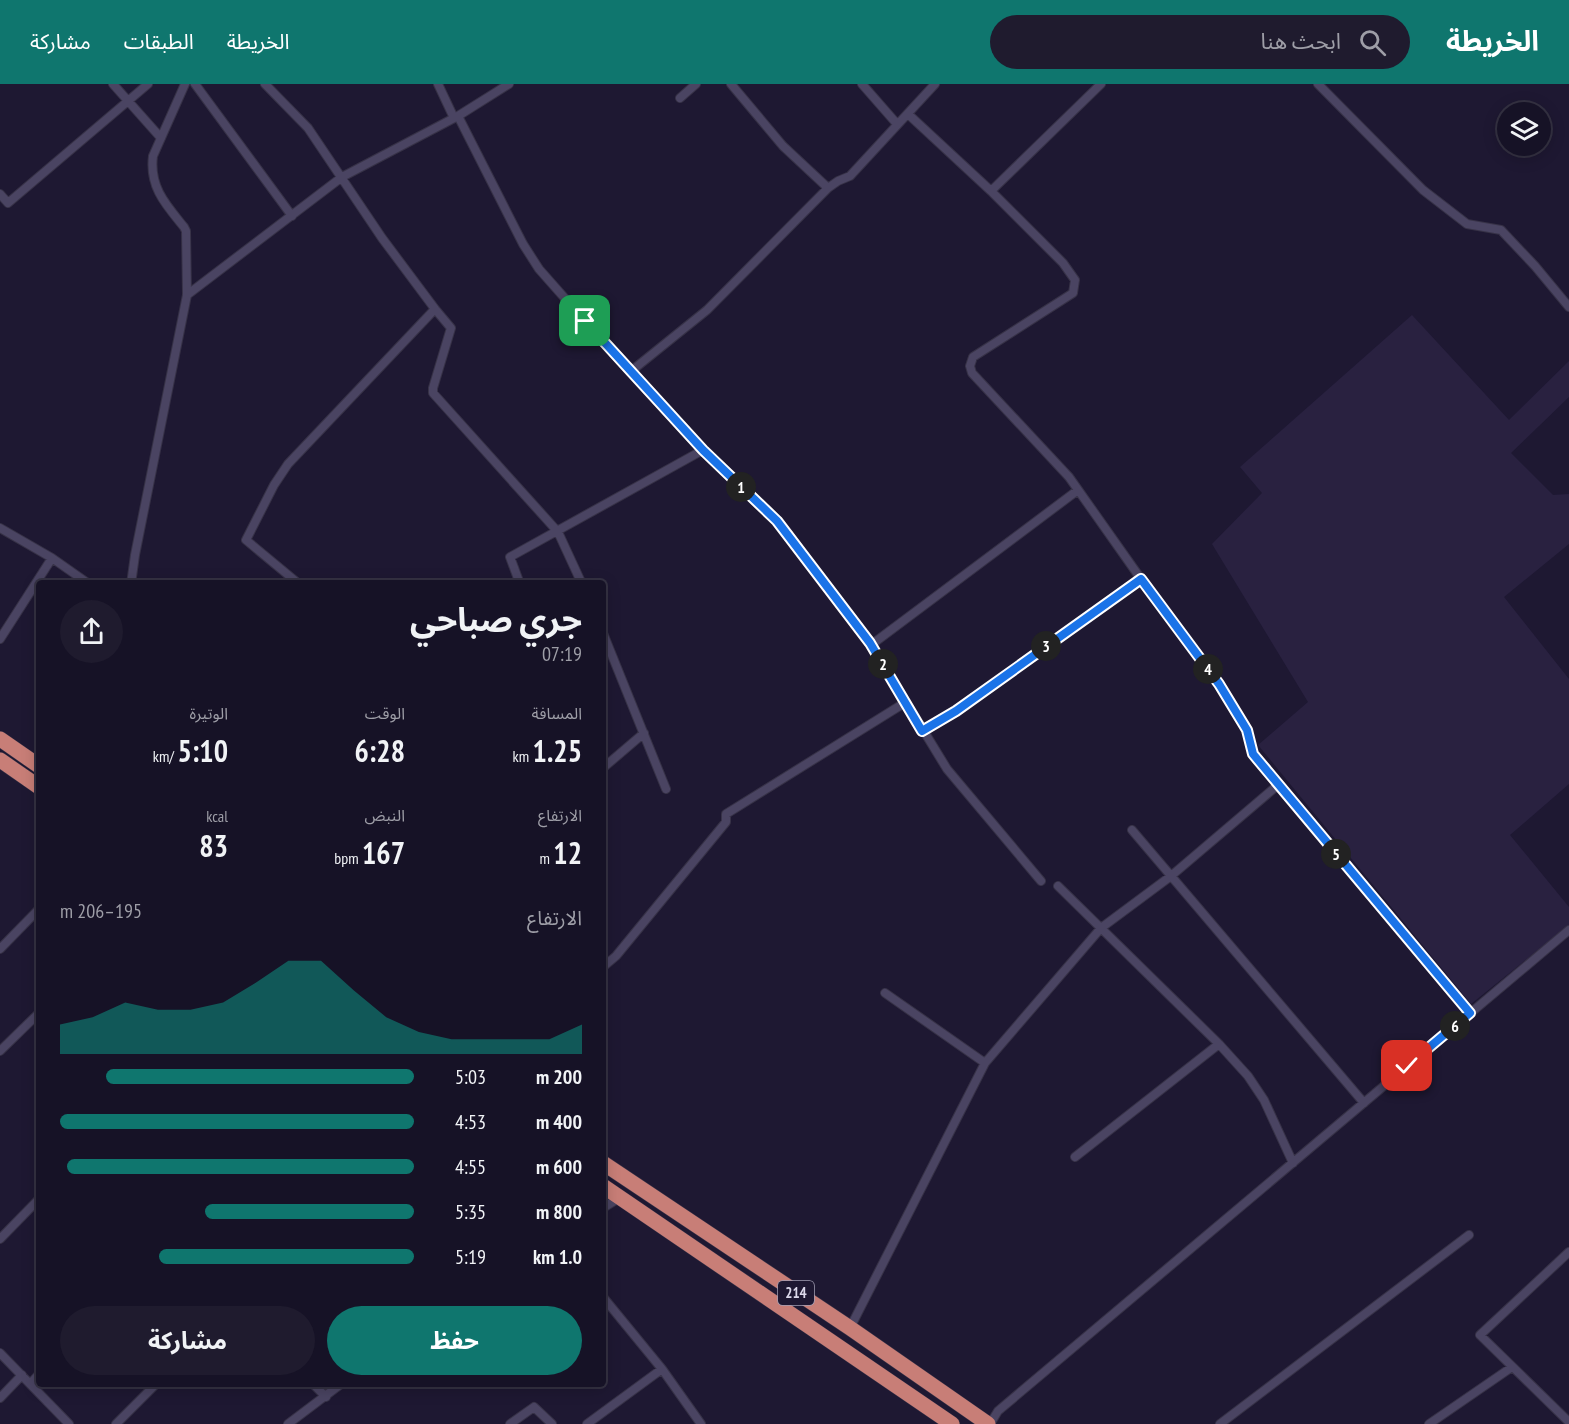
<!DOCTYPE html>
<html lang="ar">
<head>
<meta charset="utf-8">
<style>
  :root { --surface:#161226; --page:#1f1b2e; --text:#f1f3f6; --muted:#9e9ea7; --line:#353243; --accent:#0f766e }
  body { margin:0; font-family:"PT Sans Narrow","Noto Sans Arabic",sans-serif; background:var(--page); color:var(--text); direction:rtl; height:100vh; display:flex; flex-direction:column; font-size:22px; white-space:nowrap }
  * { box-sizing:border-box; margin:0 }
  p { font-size:20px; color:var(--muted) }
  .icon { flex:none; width:33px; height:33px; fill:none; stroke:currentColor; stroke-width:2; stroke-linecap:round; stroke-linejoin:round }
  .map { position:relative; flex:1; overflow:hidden; direction:ltr }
  .side { position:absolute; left:36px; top:496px; width:570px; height:807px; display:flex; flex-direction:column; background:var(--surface); border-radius:6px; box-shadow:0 3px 15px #0003,0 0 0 2px var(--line); direction:rtl }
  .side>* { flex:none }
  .buttons { position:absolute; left:1497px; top:18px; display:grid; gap:12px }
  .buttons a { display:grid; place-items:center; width:54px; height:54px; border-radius:50%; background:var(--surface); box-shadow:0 3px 15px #0003,0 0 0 2px var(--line); font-size:30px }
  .pin { position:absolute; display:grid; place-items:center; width:51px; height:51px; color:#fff; margin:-26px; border-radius:12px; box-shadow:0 3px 9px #0006 }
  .km { position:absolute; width:30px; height:30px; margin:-15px; border-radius:50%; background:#222; color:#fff; font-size:16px; line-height:30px; text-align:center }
  .round { display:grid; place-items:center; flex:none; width:63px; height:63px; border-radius:32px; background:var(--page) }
  .headline { display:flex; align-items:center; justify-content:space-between; height:102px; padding:0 24px }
  h1 { font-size:33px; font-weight:700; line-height:45px }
  .stats { display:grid; grid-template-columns:repeat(3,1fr); gap:9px; height:102px; padding:6px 24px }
  .stats div { display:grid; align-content:center }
  .stats b { font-size:30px; font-weight:700 }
  .stats small { font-size:16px; font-weight:400 }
  .stats p { font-size:16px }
  .chart { height:168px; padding:12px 24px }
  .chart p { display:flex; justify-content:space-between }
  .chart svg { width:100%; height:108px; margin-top:6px; fill:var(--accent); opacity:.7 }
  .primary-button { display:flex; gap:12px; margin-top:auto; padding:12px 24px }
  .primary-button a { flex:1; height:69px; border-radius:36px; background:var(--accent); color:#fff; font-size:24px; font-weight:700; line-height:69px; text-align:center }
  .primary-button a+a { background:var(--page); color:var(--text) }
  ul { padding:0 24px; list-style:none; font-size:20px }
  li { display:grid; grid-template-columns:96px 72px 1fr; align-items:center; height:45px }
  li i { height:15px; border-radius:8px; background:var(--accent) }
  header { display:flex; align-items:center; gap:36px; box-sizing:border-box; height:84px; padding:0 30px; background:var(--accent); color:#fff }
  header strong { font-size:28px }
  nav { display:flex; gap:33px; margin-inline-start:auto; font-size:21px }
  .search { width:420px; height:54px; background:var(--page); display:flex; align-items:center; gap:15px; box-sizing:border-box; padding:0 21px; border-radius:33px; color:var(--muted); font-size:22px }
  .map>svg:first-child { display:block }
  .built { fill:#292140 }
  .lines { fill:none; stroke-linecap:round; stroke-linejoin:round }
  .street-casing { stroke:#373247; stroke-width:10 }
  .highway-casing { stroke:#373247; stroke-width:16 }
  .street { stroke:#4a4462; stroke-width:8 }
  .highway { stroke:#c87e77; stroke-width:15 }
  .route-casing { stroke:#fff; stroke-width:12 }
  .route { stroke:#1a73e8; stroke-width:8 }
  .labels { text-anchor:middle; stroke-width:6; stroke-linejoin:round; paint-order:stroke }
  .shield { fill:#1e1832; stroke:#a39fb4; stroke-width:1.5 }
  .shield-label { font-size:15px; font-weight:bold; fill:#dcd9eb }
</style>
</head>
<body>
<header>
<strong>الخريطة</strong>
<div class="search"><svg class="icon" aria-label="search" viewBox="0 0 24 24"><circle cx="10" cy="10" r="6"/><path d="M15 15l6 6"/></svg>ابحث هنا</div>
<nav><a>الخريطة</a><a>الطبقات</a><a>مشاركة</a></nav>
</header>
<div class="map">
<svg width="1569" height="1340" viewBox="0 0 1569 1340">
  <rect width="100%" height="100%" fill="#1e1832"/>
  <path class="built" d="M1412 231 1509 336 1569 277V313L1511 369 1553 411 1569 410V460L1504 513 1569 595V700L1510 751 1569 823V841L1471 920 1258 661 1308 618 1212 460 1262 409 1240 383Z"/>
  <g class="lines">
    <g class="street-casing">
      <path id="street" d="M113 0 161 54
        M195 0 292 132
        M265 0 308 44 382 154 435 225 288 380 274 401 246 456 299 500
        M438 0 454 34
        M731 0 783 62 828 104
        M862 0 897 40
        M1318 0 1423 106 1467 140 1501 146 1535 182 1569 223
        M680 14 696 0
        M908 30 991 107 1101 0
        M458 32 523 160 539 185 630 288 703 366 777 437 870 559 947 685 1041 797
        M991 107 1063 179 1075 196 1073 209 973 273 970 282 972 289 1069 393 1141 495 1219 600 1247 646 1253 670 1470 929
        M0 110 8 119 148 0
        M187 211 342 93 458 32 509 0
        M435 225 451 244 433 304V309L558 448 582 500
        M630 288 707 226 828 104 838 97 850 92 935 0
        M0 444 52 474 89 500
        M131 500 135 471 187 211 186 147 184 143C166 121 149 103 153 72L185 0
        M520 500 510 473 703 366
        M603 549 666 705
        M0 555 52 474
        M871 561 1078 406
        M922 647 956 627 1141 495
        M603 684 644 649
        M1132 746 1364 1019
        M1058 802 1219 960 1248 992 1264 1016 1293 1079
        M0 865 39 825
        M603 883 616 872 726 738V730L906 618
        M885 909 985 979
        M0 967 39 929
        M1075 1073 1219 960
        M603 1124 619 1114
        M0 1155 39 1115
        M1569 1168 1480 1251 1569 1338
        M603 1213 662 1285 701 1340
        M850 1244 985 979 1101 844 1171 792 1278 701
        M0 1269 69 1340
        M31 1299 39 1290
        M313 1300 326 1313
        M0 1314 22 1291
        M116 1340 156 1300
        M288 1340 341 1300
        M510 1340 534 1323 552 1340
        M587 1340 662 1285
        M990 1340 998 1327 1569 846
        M1220 1340 1469 1151
        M1429 1340 1512 1283"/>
    </g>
    <g class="highway-casing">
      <path id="highway" d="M0 655 39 682
        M0 676 39 703
        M603 1079 850 1244 988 1340
        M603 1102 952 1340"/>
    </g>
    <use href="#street" class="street"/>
    <use href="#highway" class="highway"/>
  </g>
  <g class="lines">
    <g class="route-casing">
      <path id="route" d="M585 237 703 366 777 437 870 559 922 647 956 627 1141 495 1219 600 1247 646 1253 670 1470 929 1407 982"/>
    </g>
    <use href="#route" class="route"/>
  </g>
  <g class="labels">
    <rect class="shield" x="778" y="1197" width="36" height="24" rx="4.5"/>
    <g class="shield-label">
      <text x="796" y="1214">214</text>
    </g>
  </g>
</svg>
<div class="buttons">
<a><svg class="icon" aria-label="layers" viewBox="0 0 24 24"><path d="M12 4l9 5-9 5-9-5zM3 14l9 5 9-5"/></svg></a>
</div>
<div class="pin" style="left:585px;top:237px;background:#1e9e55"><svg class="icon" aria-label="arrive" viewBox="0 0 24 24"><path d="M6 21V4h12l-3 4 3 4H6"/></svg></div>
<div class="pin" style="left:1407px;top:982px;background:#d93025"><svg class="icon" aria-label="check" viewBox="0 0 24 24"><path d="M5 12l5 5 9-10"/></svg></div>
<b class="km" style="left:741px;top:403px">1</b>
<b class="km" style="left:883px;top:580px">2</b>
<b class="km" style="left:1046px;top:562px">3</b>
<b class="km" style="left:1208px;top:585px">4</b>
<b class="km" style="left:1336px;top:770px">5</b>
<b class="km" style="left:1455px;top:942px">6</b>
<section class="side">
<div class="headline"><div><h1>جري صباحي</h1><p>07:19</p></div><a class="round"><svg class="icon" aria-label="share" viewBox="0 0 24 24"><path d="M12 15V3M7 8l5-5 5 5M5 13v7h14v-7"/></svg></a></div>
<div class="stats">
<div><p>المسافة</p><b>1.25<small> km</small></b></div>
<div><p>الوقت</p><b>6:28</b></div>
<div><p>الوتيرة</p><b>5:10<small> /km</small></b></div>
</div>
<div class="stats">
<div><p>الارتفاع</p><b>12<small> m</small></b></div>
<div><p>النبض</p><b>167<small> bpm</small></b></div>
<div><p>kcal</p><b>83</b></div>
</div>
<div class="chart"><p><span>الارتفاع</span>195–206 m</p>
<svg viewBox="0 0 160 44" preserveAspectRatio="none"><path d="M0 44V32L10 29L20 23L30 26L40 26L50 23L60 15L70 6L80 6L90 18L100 29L110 35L120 38L130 38L140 38L150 38L160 32V44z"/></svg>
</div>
<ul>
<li><b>200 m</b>5:03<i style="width:87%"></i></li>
<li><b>400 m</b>4:53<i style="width:100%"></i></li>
<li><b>600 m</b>4:55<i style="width:98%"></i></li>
<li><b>800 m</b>5:35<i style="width:59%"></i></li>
<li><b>1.0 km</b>5:19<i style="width:72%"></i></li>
</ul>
<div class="primary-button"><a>حفظ</a><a>مشاركة</a></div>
</section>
</div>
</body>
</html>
